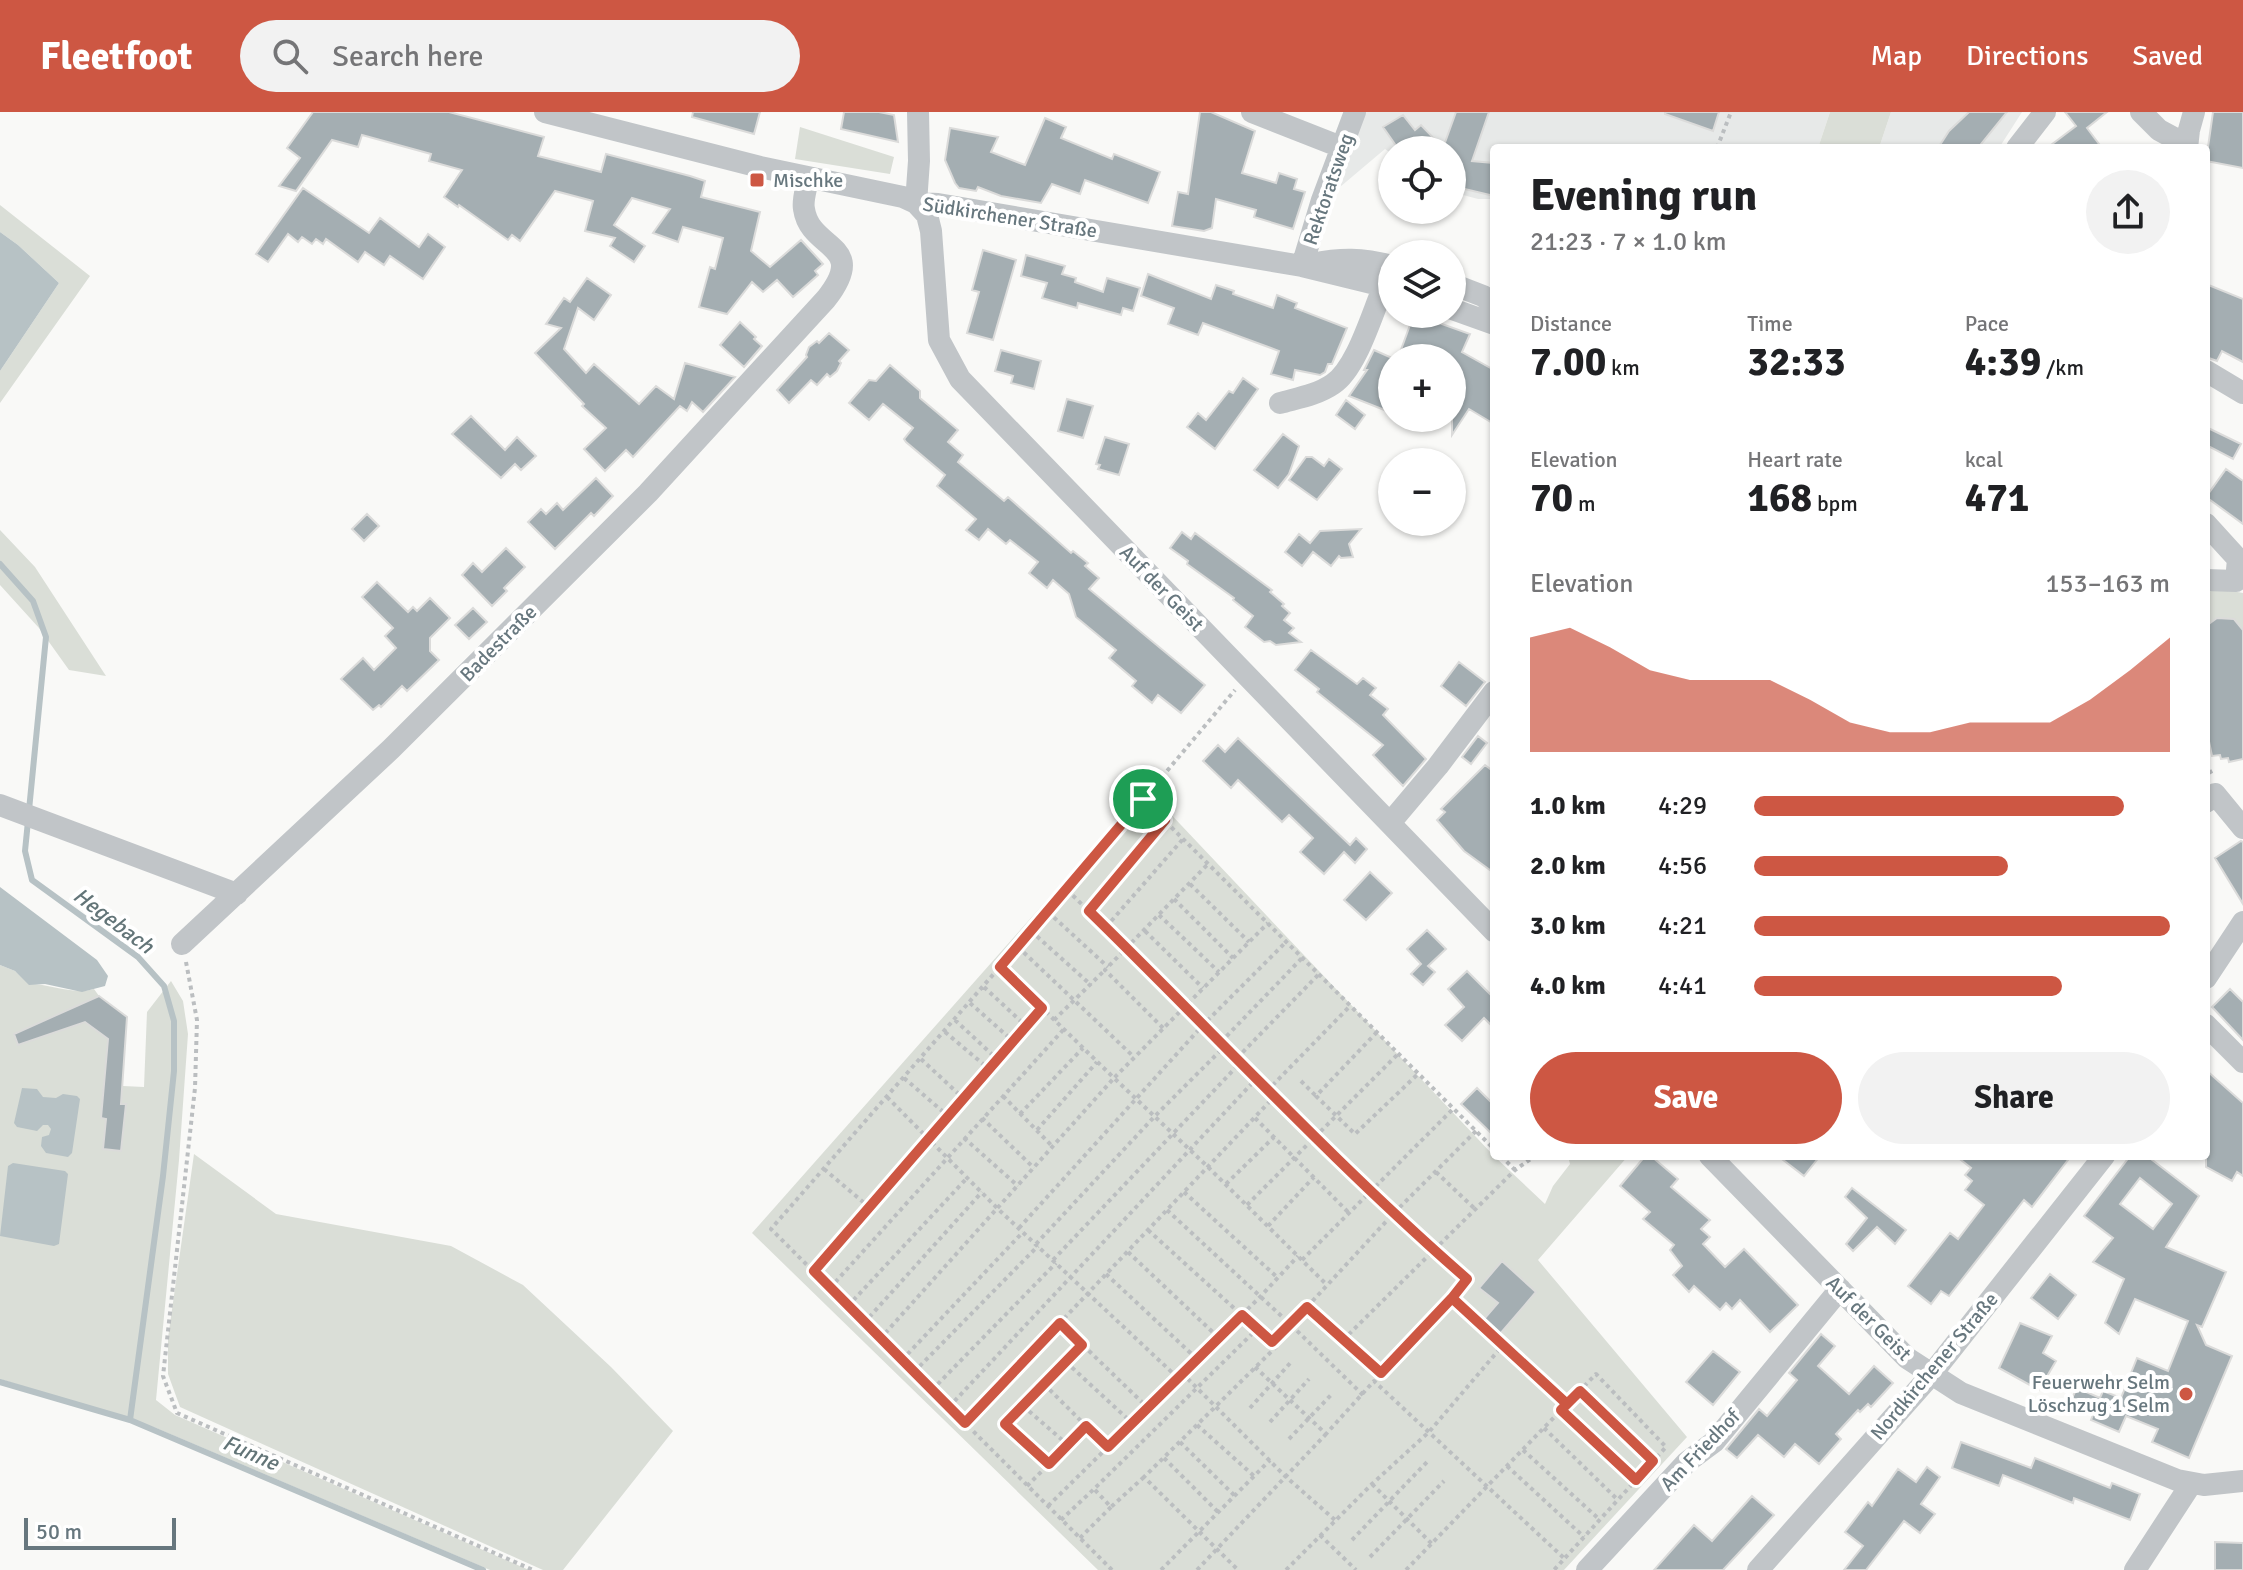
<!DOCTYPE html>
<html lang="en">
<head>
<meta charset="utf-8">
<style>
  :root { --surface:#fff; --page:#f2f2f2; --text:#202124; --muted:#757577; --accent:#cd5743 }
  body { margin:0; font-family:Signika,sans-serif; background:var(--page); color:var(--text); height:100vh; display:flex; flex-direction:column; font-size:30px; white-space:nowrap }
  * { box-sizing:border-box; margin:0 }
  p { font-size:26px; color:var(--muted) }
  .icon { flex:none; width:44px; height:44px; fill:none; stroke:currentColor; stroke-width:2; stroke-linecap:round; stroke-linejoin:round }
  .map { position:relative; flex:1; overflow:hidden }
  .drawer { position:absolute; left:1490px; top:32px; width:720px; height:1016px; display:flex; flex-direction:column; background:var(--surface); border-radius:8px; box-shadow:0 2px 6px #0004 }
  .drawer>* { flex:none }
  .controls { position:absolute; left:1378px; top:24px; display:grid; gap:16px }
  .controls a { display:grid; place-items:center; width:88px; height:88px; border-radius:50%; background:var(--surface); box-shadow:0 2px 6px #0004; font-size:40px }
  .scale { position:absolute; left:24px; bottom:20px; width:152px; box-sizing:border-box; padding-left:8px; border:4px solid #67777e; border-top:0; font-size:22px; line-height:28px; white-space:nowrap; color:#67777e; -webkit-text-stroke:6px #fff; paint-order:stroke }
  .pin { position:absolute; display:grid; place-items:center; width:68px; height:68px; color:#fff; margin:-34px; border:4px solid #fff; border-radius:50%; box-shadow:0 2px 8px #0007 }
  .round { display:grid; place-items:center; flex:none; width:84px; height:84px; border-radius:42px; background:var(--page) }
  .head { display:flex; align-items:center; justify-content:space-between; height:136px; padding:0 40px }
  h1 { font-size:44px; font-weight:800; line-height:60px }
  .metrics { display:grid; grid-template-columns:repeat(3,1fr); gap:12px; height:136px; padding:8px 40px }
  .metrics div { display:grid; align-content:center }
  .metrics b { font-size:40px; font-weight:800 }
  .metrics small { font-size:22px; font-weight:400 }
  .metrics p { font-size:22px }
  .chart { height:224px; padding:16px 40px }
  .chart p { display:flex; justify-content:space-between }
  .chart svg { width:100%; height:144px; margin-top:8px; fill:var(--accent); opacity:.7 }
  .action { display:flex; gap:16px; margin-top:auto; padding:16px 40px }
  .action a { flex:1; height:92px; border-radius:48px; background:var(--accent); color:#fff; font-size:32px; font-weight:800; line-height:92px; text-align:center }
  .action a+a { background:var(--page); color:var(--text) }
  ul { padding:0 40px; list-style:none; font-size:26px }
  li { display:grid; grid-template-columns:128px 96px 1fr; align-items:center; height:60px }
  li i { height:20px; border-radius:10px; background:var(--accent) }
  header { display:flex; align-items:center; gap:48px; box-sizing:border-box; height:112px; padding:0 40px; background:var(--accent); color:#fff }
  header strong { font-size:38px }
  nav { display:flex; gap:44px; margin-inline-start:auto; font-size:28px }
  .search { width:560px; height:72px; background:var(--page); display:flex; align-items:center; gap:20px; box-sizing:border-box; padding:0 28px; border-radius:44px; color:var(--muted); font-size:30px }
  .map>svg:first-child { display:block }
  .built { fill:#e7e9e8 }
  .green { fill:#daded7 }
  .water { fill:#b7c2c5 }
  .lines { fill:none; stroke-linecap:round; stroke-linejoin:round }
  .stream { stroke:#b7c2c5; stroke-width:6 }
  .building { fill:#a4aeb2; stroke:#dbdbda; stroke-width:2; fill-rule:evenodd }
  .path { stroke:#bbbec0; stroke-width:4; stroke-dasharray:4 4; stroke-linecap:butt }
  .minor { stroke:#c1c5c8; stroke-width:22 }
  .route-casing { stroke:#fff; stroke-width:16 }
  .route { stroke:#cd5743; stroke-width:10 }
  .poi-dot { fill:#cd5743; stroke:#fff; stroke-width:3 }
  .labels { text-anchor:middle; stroke-width:8; stroke-linejoin:round; paint-order:stroke }
  .poi-label { font-size:20px; fill:#67777e; stroke:#fff; text-anchor:start }
  .street-label { font-size:20px; fill:#67777e; stroke:#fff }
  .water-label { font-size:22px; font-style:italic; fill:#637578; stroke:#fff }
</style>
</head>
<body>
<header>
<strong>Fleetfoot</strong>
<div class="search"><svg class="icon" aria-label="search" viewBox="0 0 24 24"><circle cx="10" cy="10" r="6"/><path d="M15 15l6 6"/></svg>Search here</div>
<nav><a>Map</a><a>Directions</a><a>Saved</a></nav>
</header>
<div class="map">
<svg width="2243" height="1458" viewBox="0 0 2243 1458">
  <rect width="100%" height="100%" fill="#f9f9f7"/>
  <path class="built" d="M1362 0H1830L1818 36H1494V87H1478L1452 80V38H1392V42L1385 37 1340 75 1336 72Z
    M1891 0H2022L1999 36H1879Z"/>
  <path class="green" d="M1830 0H1891L1879 36H1818Z
    M800 15 894 45 890 62 795 47Z
    M0 93 90 164 0 291V259L59 171 18 133 0 120Z
    M0 418 35 455 106 564 69 558 39 516 0 473Z
    M2221 477 2243 481V520H2206V480Z
    M1146 676 1494 1044 1545 1092 1553 1074 1570 1052 1568 1044H1628L1538 1148 1687 1325 1564 1458H1098L752 1121Z
    M0 853 15 859 29 872C52 872 72 883 94 877L99 884 123 974 144 975 147 900 171 869 183 889 188 922 179 1048 156 1288 175 1303 529 1458H490L156 1316 0 1267Z
    M194 1042 276 1102 451 1134 523 1173 611 1255 673 1319 563 1458H543L180 1295 168 1262V1226Z"/>
  <path class="water" d="M0 120 18 133 59 171 0 259Z
    M0 775 97 848 108 864 105 874 82 880 45 872 29 873 15 859 0 853Z
    M22 976 37 977 43 985 56 986 63 982 77 984 80 987 72 1041 68 1045 46 1041 41 1034 42 1025 49 1023 51 1017 48 1013H43L37 1019 17 1015 14 1011Z
    M13 1051 65 1059 68 1062 59 1132 54 1134 0 1124 8 1054Z"/>
  <g class="lines">
    <path class="stream" d="M0 452 33 489 46 525 29 698
      M28 709 25 739 32 768 138 845 164 874 174 909V959L163 1064 130 1308
      M0 1270 130 1308 483 1458"/>
  </g>
  <path class="building" d="M313 0H449L544 25 538 44 601 60 606 42 690 64 705 69 701 85 760 100 751 139 770 155 801 128 823 152 815 159 818 163 793 185 777 168 763 180 752 170 727 202 699 195 710 155 715 157 723 126 683 115 678 130 653 121 670 97 632 86 614 113 645 134 634 150 610 134 615 126 585 119 593 89 555 79 520 129 512 123 508 128 459 93 458 95 444 85 462 58 429 49 431 42 362 23 358 35 332 28 296 79 279 74 300 46 287 36Z
    M693 0H760L754 22 692 5Z
    M844 0H879L894 3 898 30 841 17Z
    M1200 0H1211L1255 19 1242 61 1276 71 1279 61 1297 67 1294 77 1305 80 1293 117 1254 105 1256 98 1216 87 1212 116 1204 119 1172 114 1178 80 1188 82Z
    M1456 0H1489L1472 49 1494 51V84L1452 74V38H1399L1383 15 1403 3 1415 18 1421 13 1443 36Z
    M1665 0H1719L1713 19 1665 2Z
    M1969 0H2007L1978 36H1938L1949 19Z
    M2065 0H2107L2087 16 2102 36H2047L2076 14Z
    M2213 0H2243V56L2206 49Z
    M1045 6 1066 15 1061 26 1112 47 1114 42 1160 60 1148 91 1085 68 1080 82 1052 72 1041 91 1001 84 978 75 976 79 959 76 955 71 945 48 950 16 998 25 991 40 1025 53Z
    M303 76 369 121 380 106 419 135 428 122 445 135 423 167 390 144 384 153 365 140 358 150 326 127 323 132 316 127 312 132 302 125 298 130 288 122 268 150 256 142Z
    M983 138 1016 148 993 228 967 221 979 180 972 178Z
    M1026 143 1065 154 1062 162 1076 166 1075 170 1103 180 1107 166 1140 176 1133 199 1123 196 1121 203 1078 191 1077 196 1042 186 1047 171 1021 164Z
    M1148 162 1211 187 1216 173 1234 179 1233 182 1273 196 1277 183 1297 191 1295 196 1347 216 1332 252H1328L1325 260 1320 263 1295 258 1293 268 1271 262 1279 239 1203 211 1198 223 1168 212 1174 196 1141 184Z
    M587 166 611 183 594 208 578 196 564 237 586 261 594 252 639 292 656 274 674 287 685 251 735 265 703 300 692 290 687 299 680 294 633 345 626 338 605 359 584 337 606 316 582 294 584 292 535 241 561 216 546 212 564 186 570 190Z
    M2206 172 2243 187V250L2222 239 2217 249 2206 245Z
    M1414 202 1470 222 1462 240 1494 258V312L1469 297 1452 323V246H1398Z
    M740 210 756 225 754 227 762 234 744 255 720 233Z
    M829 221 849 238 839 249 841 251 837 259 830 265 827 262 817 273 811 268 789 291 777 278 807 245 806 243 809 235 817 229 819 231Z
    M1001 238 1041 249 1034 277 1011 271 1013 264 995 259Z
    M1374 238 1392 246V301L1349 284 1367 258H1364Z
    M890 253 920 279V286L958 318 948 330 963 343 958 350 1004 389 1008 385 1071 441 1073 439 1088 451 1085 454 1099 466 1089 477 1205 573 1181 601 1158 583 1152 591 1132 574 1136 569 1109 546 1116 538 1076 505 1069 482 1053 468 1047 476 1029 461 1038 450 1010 428 1006 432 988 417 979 428 966 418 976 407 937 374 945 363 906 330 904 327 913 316 883 292 869 308 849 291 869 268 876 269Z
    M1243 266 1258 277 1215 337 1187 315 1198 301 1206 308 1229 279 1233 281Z
    M1067 287 1093 294 1083 326 1058 319Z
    M1346 288 1365 303 1355 317 1336 303Z
    M471 304 505 338 517 325 536 344 521 358 515 352 501 366 452 322Z
    M2206 315 2241 332 2233 347 2206 333Z
    M1283 322 1299 334 1289 362 1278 376 1254 358Z
    M1105 325 1129 332 1119 363 1098 357 1100 353 1096 352Z
    M1306 345H1312L1324 354 1329 347 1342 357 1317 388 1289 368Z
    M2226 357 2243 369V412L2206 385Z
    M596 366 613 384 594 404 591 401 555 437 528 410 541 397 546 402 557 391 563 398Z
    M367 402 379 414 364 429 352 417Z
    M1361 417 1349 432 1353 445 1341 446 1339 444 1331 454 1313 440 1302 454 1285 440 1299 422 1310 431 1320 419Z
    M1182 420 1191 427 1195 421 1272 478 1270 480 1284 492 1282 494 1290 501 1284 508 1294 516 1289 521 1301 530 1276 533 1270 529 1264 530 1245 515 1253 504 1233 488 1234 486 1187 452 1188 449 1170 436Z
    M506 436 525 455 504 476 507 479 492 494 462 463 473 451 482 460Z
    M377 470 408 500 413 495 417 499 430 486 450 506 430 526V539L439 548 407 579 402 574 381 595 379 593 373 598 341 567 363 546 374 558 396 536 385 524 393 516 362 485Z
    M473 496 487 510 469 527 455 513Z
    M2217 506 2234 507 2243 518V647L2229 650 2228 646 2221 647 2220 643 2212 644 2206 615V514Z
    M1311 538 1357 572 1363 566 1376 576 1370 583 1388 597 1383 603 1426 647 1403 674 1373 643 1383 633 1317 580 1319 577 1295 558Z
    M1459 550 1485 570 1466 594 1441 574Z
    M1478 624 1487 631 1471 652 1462 645Z
    M1238 626 1350 733 1356 726 1367 737 1355 751 1344 740 1324 762 1300 740 1313 726 1289 703 1282 710 1238 668 1231 676 1203 649 1218 633 1225 640Z
    M1485 653 1494 660V761L1464 739 1437 708 1445 700 1441 697Z
    M2241 729 2243 730V792L2215 746Z
    M1370 760 1392 781 1366 808 1344 788Z
    M1427 818 1446 837 1428 854 1435 860 1423 873 1411 862 1421 852 1407 837Z
    M1467 859 1494 886V916L1484 906 1462 929 1445 913 1464 895 1448 877Z
    M2230 877 2243 890V928L2212 895Z
    M99 884 127 905 121 992H126L121 1039 103 1037 106 1007 101 1006 108 927 85 910 18 933 14 922Z
    M2206 958 2243 991V1064L2237 1060 2232 1069 2206 1055Z
    M1477 976 1494 993V1024L1461 992Z
    M1645 1044H1651L1678 1067 1671 1075 1710 1108 1701 1117 1710 1125 1703 1132 1725 1155 1744 1137 1798 1193 1770 1220 1740 1188 1732 1197 1726 1191 1720 1198 1694 1174 1689 1180 1673 1163 1682 1154 1670 1138 1674 1133 1643 1107 1650 1100 1620 1074Z
    M1778 1044H1820L1804 1064Z
    M1956 1044H2071L2032 1095 2024 1088 1949 1184 1941 1179 1931 1192 1908 1174 1950 1121 1958 1127 1984 1093 1965 1078 1972 1069 1965 1063 1971 1056Z
    M2130 1044H2147L2199 1084 2166 1135 2226 1160 2202 1215 2197 1213 2206 1233 2232 1244 2189 1346 2152 1330 2158 1317 2126 1304 2119 1320 2091 1308 2094 1300 2070 1290 2077 1276 2100 1286 2103 1279 2121 1286 2137 1246 2168 1259 2188 1209 2135 1187 2119 1222 2105 1211 2124 1167 2093 1150 2113 1126 2084 1104ZM2140 1066 2172 1092 2153 1117 2120 1092Z
    M1852 1076 1906 1118 1895 1132 1877 1115 1853 1139 1846 1132 1867 1106 1845 1085Z
    M1502 1149 1536 1180 1500 1222 1484 1207 1498 1191 1479 1176Z
    M2050 1162 2076 1183 2058 1207 2031 1186Z
    M2020 1211 2052 1224 2043 1241 2056 1249 2039 1278 1999 1256Z
    M1821 1222 1835 1234 1818 1254 1849 1282 1874 1254 1893 1271 1871 1295 1868 1292 1860 1300 1858 1298 1836 1322 1841 1327 1819 1352 1795 1332 1784 1345 1758 1323 1737 1346 1726 1337 1759 1297 1767 1304 1797 1268 1789 1261Z
    M1713 1239 1740 1260 1713 1293 1686 1270Z
    M1961 1330 2031 1356 2035 1346 2110 1376 2112 1371 2140 1382 2130 1408 2074 1386 2073 1391 2003 1363 1999 1374 1952 1356Z
    M1927 1355 1940 1365 1921 1392 1935 1402 1920 1421 1904 1409 1866 1458H1844L1863 1434 1845 1420 1868 1390 1872 1394 1898 1357 1916 1370Z
    M1752 1384 1774 1403 1723 1458H1654L1694 1413 1712 1429Z
    M2215 1430 2243 1431V1458H2215Z"/>
  <g class="lines">
    <path class="path" d="M1717 36 1731 0
      M2206 651 2212 663
      M1143 687 1494 1037
      M1190 772 1249 830
      M1067 778C1202 907 1326 1045 1467 1167L1463 1174 1374 1269
      M1174 787 1233 846
      M1089 799 1164 709
      M1048 800 1108 855
      M1159 803 1219 860
      M1106 815 1183 727
      M1031 819 1091 873
      M1145 819 1203 876
      M1018 835 1134 945
      M186 850 197 908 195 976 163 1264 177 1301 533 1458
      M1000 855 1114 966 1268 811
      M984 875 1026 914
      M970 891 1013 929
      M955 908 997 947
      M1054 908 1105 858
      M1163 916 1105 858 1208 752
      M945 920 989 957
      M1377 920 1316 984 1355 1022 1418 962
      M1221 930 1302 846
      M1237 946 1319 862
      M921 947 963 986
      M904 966 948 1004
      M1301 969 1316 984
      M1267 979 1350 894
      M1003 984 1053 1035
      M887 985 998 1097 1178 1266
      M1020 1002 1083 936
      M982 1006 1034 1056
      M1255 1006 1349 1101
      M1037 1018 1097 950
      M964 1026 1018 1074
      M1501 1044 1515 1058
      M824 1057 869 1095
      M1436 1060 1475 1097
      M1226 1072 1274 1025
      M1184 1080 1278 1166
      M1247 1093 1398 942
      M1167 1098 1290 1212 1272 1230 1277 1234 1144 1365 1238 1458
      M1268 1114 1314 1065
      M1019 1116 1203 913 1286 830
      M1148 1118 1257 1217
      M1036 1132 1155 1004 1225 934
      M1128 1140 1219 1226
      M1053 1148 1241 950
      M1302 1148 1453 997
      M814 1159 1042 896
      M1106 1162 1197 1247
      M830 1176 1064 917
      M1452 1186 1567 1292
      M848 1194 967 1066
      M1307 1195 1393 1102 1476 1019
      M864 1211 982 1080
      M1060 1211 1147 1295
      M880 1227 1114 966 1208 1055 1327 1173
      M1343 1228 1515 1058 1535 1044
      M902 1248 1023 1120
      M1066 1250 1132 1311
      M1255 1255 1326 1322 1374 1269 1566 1448
      M914 1260 1038 1134
      M1182 1261 1285 1364 1335 1408
      M1044 1272 1086 1314 1049 1352 1005 1312 1082 1233
      M932 1278 1056 1151
      M1580 1279 1653 1349
      M1363 1283 1290 1212 1307 1195 1381 1261
      M1023 1294 1068 1333
      M949 1295 1256 967
      M1250 1296 1292 1249
      M1561 1299 1636 1368
      M1270 1310 1309 1267
      M965 1311 1273 986
      M1197 1313 1254 1364
      M1086 1314 1107 1334
      M1544 1316 1618 1388
      M1289 1327 1331 1283
      M1180 1330 1235 1384
      M1523 1338 1600 1408
      M1164 1346 1219 1401
      M1507 1354 1584 1425
      M1144 1365 1111 1395 1094 1377 1257 1217 1272 1230
      M1372 1372 1432 1432
      M1027 1374 1049 1352
      M1048 1394 1260 1185 1298 1144
      M1061 1408 1094 1377
      M1320 1423 1356 1458
      M1080 1426 1111 1395
      M1352 1428 1427 1350
      M1370 1445 1444 1369
      M1112 1458 771 1117 1067 778 1235 578
      M1161 1458 1270 1348
      M1197 1458 1326 1322
      M1286 1458 1372 1372 1429 1320 1503 1233
      M1406 1458 1596 1262 1666 1335 1554 1458"/>
    <path class="minor" d="M545 0 760 55 903 85 916 91 938 92 1302 154 1392 176
      M1252 0 1341 35
      M2141 0 2159 18 2187 33
      M2017 36 2045 0
      M2187 36 2189 18 2194 0
      M916 91 927 103 931 119 939 228 960 267 1494 819
      M916 91 919 49 918 0
      M1311 152C1342 146 1361 146 1392 154
      M1302 154 1322 88 1355 0
      M1452 172 1483 184 1494 192
      M1452 197 1494 212
      M2206 259 2243 281
      M1280 291C1298 286 1317 283 1333 272 1357 256 1372 201 1384 174
      M2206 412 2238 447 2236 469
      M2206 468 2236 469
      M2206 690 2215 682 2243 716
      M0 693 237 782
      M1390 711 1438 654 1494 580
      M182 832 391 637 648 381 826 187C870 131 810 139 804 97 802 88 807 75 808 66
      M2206 866 2243 810
      M2206 913 2243 950
      M1710 1044 1907 1246 1961 1281 2177 1368 2204 1373 2243 1369
      M1587 1458 1687 1350 1714 1330 1840 1177
      M1758 1458 1931 1263 2104 1044
      M2135 1458 2191 1372"/>
  </g>
  <g class="lines">
    <g class="route-casing">
      <path id="route" d="M1143 687 1000 855 1042 896 814 1159 965 1311 1060 1211 1082 1233 1005 1312 1049 1352 1086 1314 1108 1335 1242 1203 1272 1230 1307 1195 1381 1261 1452 1186 1567 1292 1561 1298 1636 1368 1653 1349 1580 1279 1567 1292 1452 1186 1467 1167C1334 1051 1215 922 1089 799L1165 708 1143 687"/>
    </g>
    <use href="#route" class="route"/>
  </g>
  <g class="poi-dot">
    <rect x="749" y="60" width="16" height="16" rx="4"/>
    <circle cx="2186" cy="1282" r="8"/>
  </g>
  <g class="labels">
    <g class="poi-label">
      <text x="773" y="75">Mischke</text>
      <text x="2170" y="1277" text-anchor="end">Feuerwehr Selm<tspan x="2170" dy="23">Löschzug 1 Selm</tspan></text>
    </g>
    <g class="street-label">
      <text transform="translate(1328 77) rotate(-71)" y="7">Rektoratsweg</text>
      <text transform="translate(1010 105) rotate(9)" y="7">Südkirchener Straße</text>
      <text transform="translate(1162 476) rotate(46)" y="7">Auf der Geist</text>
      <text transform="translate(498 531) rotate(-45)" y="7">Badestraße</text>
      <text transform="translate(1869 1206) rotate(45)" y="7">Auf der Geist</text>
      <text transform="translate(1934 1254) rotate(-50)" y="7">Nordkirchener Straße</text>
      <text transform="translate(1700 1338) rotate(-46)" y="7">Am Friedhof</text>
    </g>
    <g class="water-label">
      <text transform="translate(114 808) rotate(37)" y="8">Hegebach</text>
      <text transform="translate(251 1340) rotate(23)" y="8">Funne</text>
    </g>
  </g>
</svg>
<div class="controls">
<a><svg class="icon" aria-label="locate" viewBox="0 0 24 24"><circle cx="12" cy="12" r="6"/><path d="M12 2v4M12 18v4M2 12h4M18 12h4"/></svg></a>
<a><svg class="icon" aria-label="layers" viewBox="0 0 24 24"><path d="M12 4l9 5-9 5-9-5zM3 14l9 5 9-5"/></svg></a>
<a>+</a>
<a>−</a>
</div>
<div class="scale">50 m</div>
<div class="pin" style="left:1143px;top:687px;background:#1e9e55"><svg class="icon" aria-label="arrive" viewBox="0 0 24 24"><path d="M6 21V4h12l-3 4 3 4H6"/></svg></div>
<section class="drawer">
<div class="head"><div><h1>Evening run</h1><p>21:23 · 7 × 1.0 km</p></div><a class="round"><svg class="icon" aria-label="share" viewBox="0 0 24 24"><path d="M12 15V3M7 8l5-5 5 5M5 13v7h14v-7"/></svg></a></div>
<div class="metrics">
<div><p>Distance</p><b>7.00<small> km</small></b></div>
<div><p>Time</p><b>32:33</b></div>
<div><p>Pace</p><b>4:39<small> /km</small></b></div>
</div>
<div class="metrics">
<div><p>Elevation</p><b>70<small> m</small></b></div>
<div><p>Heart rate</p><b>168<small> bpm</small></b></div>
<div><p>kcal</p><b>471</b></div>
</div>
<div class="chart"><p><span>Elevation</span>153–163 m</p>
<svg viewBox="0 0 160 44" preserveAspectRatio="none"><path d="M0 44V9L10 6L20 12L30 19L40 22L50 22L60 22L70 28L80 35L90 38L100 38L110 35L120 35L130 35L140 28L150 19L160 9V44z"/></svg>
</div>
<ul>
<li><b>1.0 km</b>4:29<i style="width:89%"></i></li>
<li><b>2.0 km</b>4:56<i style="width:61%"></i></li>
<li><b>3.0 km</b>4:21<i style="width:100%"></i></li>
<li><b>4.0 km</b>4:41<i style="width:74%"></i></li>
</ul>
<div class="action"><a>Save</a><a>Share</a></div>
</section>
</div>
</body>
</html>
